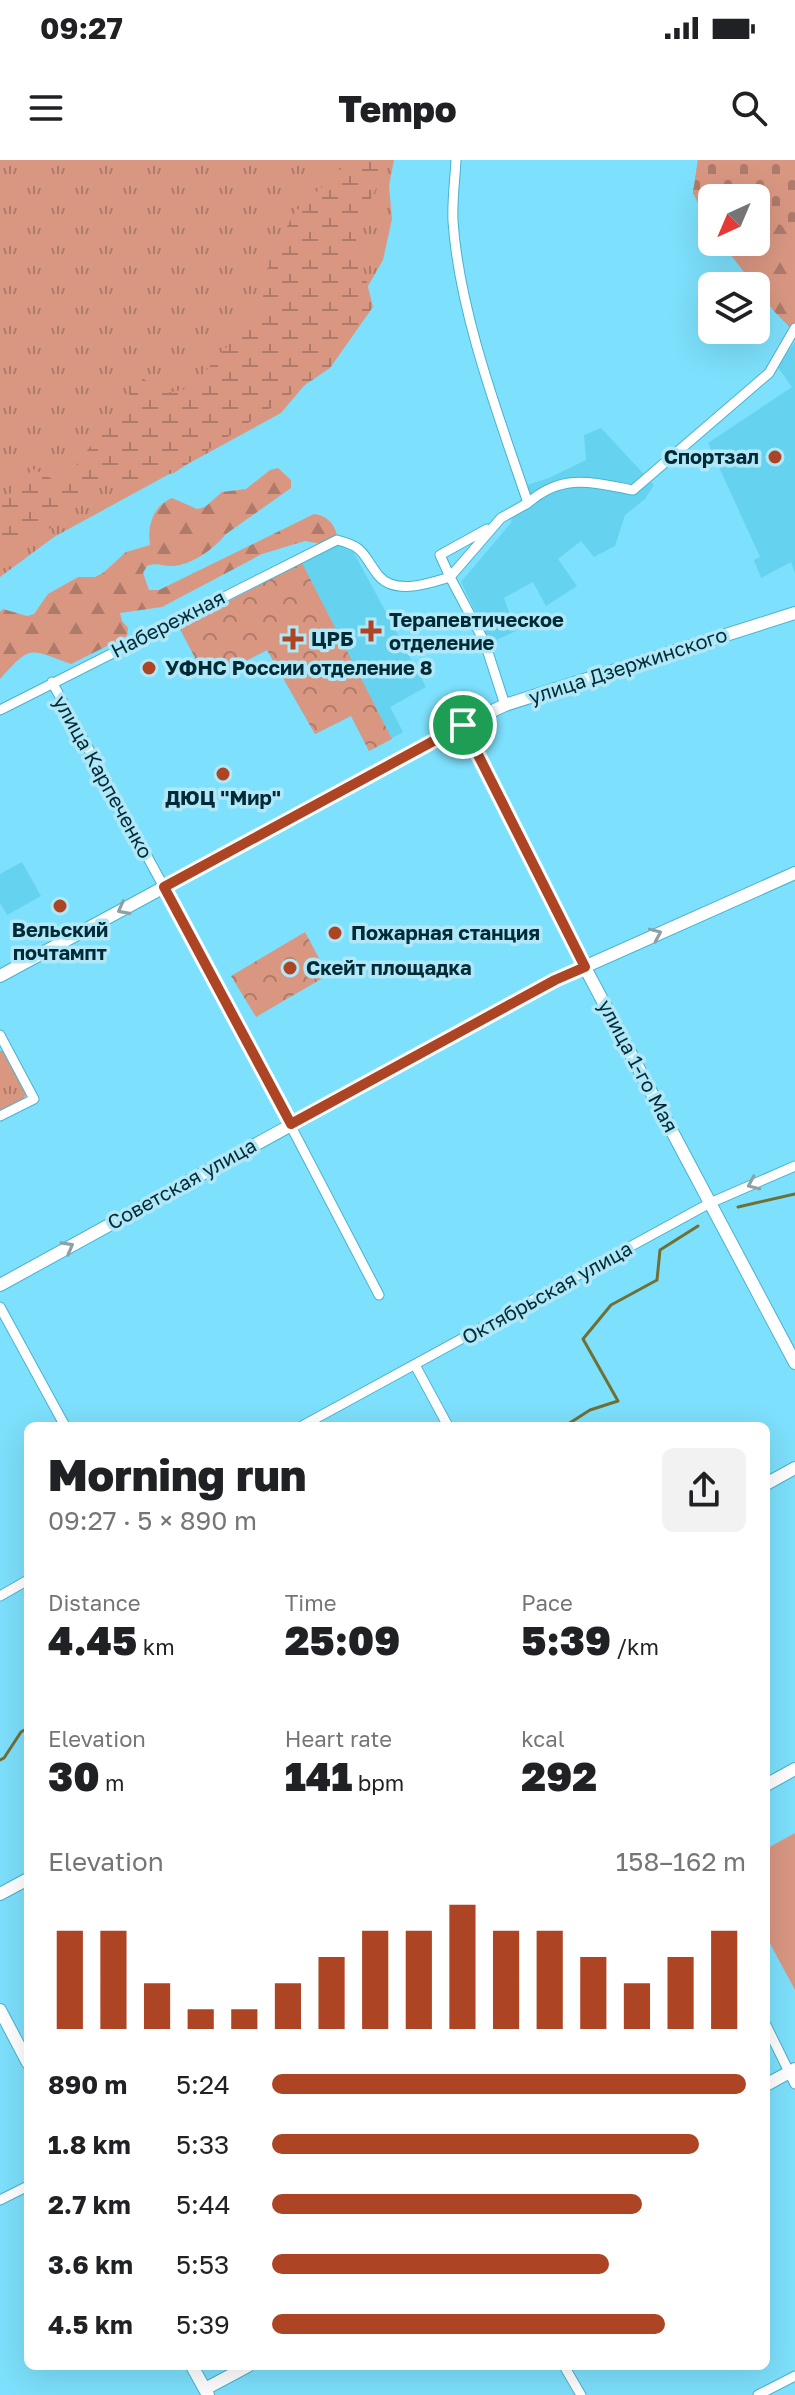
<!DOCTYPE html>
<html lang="en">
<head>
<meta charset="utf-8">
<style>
  :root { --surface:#fff; --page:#f2f2f2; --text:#202124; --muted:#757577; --accent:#ad4524 }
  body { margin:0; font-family:"Golos Text",sans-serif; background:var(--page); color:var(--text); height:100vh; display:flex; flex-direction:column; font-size:30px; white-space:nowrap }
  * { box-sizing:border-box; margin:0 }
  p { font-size:26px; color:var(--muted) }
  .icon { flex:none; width:44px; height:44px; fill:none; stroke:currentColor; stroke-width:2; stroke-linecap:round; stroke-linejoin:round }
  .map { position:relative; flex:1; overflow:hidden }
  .side { position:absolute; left:24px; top:1262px; width:746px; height:948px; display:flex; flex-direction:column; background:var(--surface); border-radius:12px; box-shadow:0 8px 32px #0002 }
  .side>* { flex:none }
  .needle { width:52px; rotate:224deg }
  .fabs { position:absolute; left:698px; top:24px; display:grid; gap:16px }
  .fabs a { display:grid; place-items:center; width:72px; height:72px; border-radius:12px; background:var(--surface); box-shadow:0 8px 32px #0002; font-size:40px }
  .pin { position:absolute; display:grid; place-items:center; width:68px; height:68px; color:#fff; margin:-34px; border:4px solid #fff; border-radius:50%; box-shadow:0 2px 8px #0007 }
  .round { display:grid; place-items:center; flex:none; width:84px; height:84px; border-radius:12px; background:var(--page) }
  .headline { display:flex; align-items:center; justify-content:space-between; height:136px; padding:0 24px }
  h1 { font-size:44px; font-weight:800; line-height:60px }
  .stats { display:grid; grid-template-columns:repeat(3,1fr); gap:12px; height:136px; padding:8px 24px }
  .stats div { display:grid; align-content:center }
  .stats b { font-size:40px; font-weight:800 }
  .stats small { font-size:22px; font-weight:400 }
  .stats p { font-size:22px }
  .chart { height:224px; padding:16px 24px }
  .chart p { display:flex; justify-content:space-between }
  .chart svg { width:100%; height:144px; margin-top:8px; stroke:var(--accent); stroke-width:6 }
  ul { padding:0 24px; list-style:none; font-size:26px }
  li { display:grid; grid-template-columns:128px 96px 1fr; align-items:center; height:60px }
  li i { height:20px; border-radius:10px; background:var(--accent) }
  .status { display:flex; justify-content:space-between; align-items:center; height:56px; padding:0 40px; background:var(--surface); direction:ltr }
  .status svg { height:22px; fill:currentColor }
  header { display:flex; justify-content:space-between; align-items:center; height:104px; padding:0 24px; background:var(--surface); font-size:36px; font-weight:800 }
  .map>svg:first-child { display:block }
  .built { fill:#65d3f0 }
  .grass { fill:url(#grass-tufts) }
  .forest { fill:url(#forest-firs) }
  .wetland { fill:url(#wetland-marsh) }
  .cemetery { fill:url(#cemetery-stones) }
  .park { fill:url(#park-crowns) }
  .pitch { fill:#d99782 }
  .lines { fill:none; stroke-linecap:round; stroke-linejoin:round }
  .stream { stroke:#707035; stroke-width:3 }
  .street-casing { stroke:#4bb1cc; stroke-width:11 }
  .secondary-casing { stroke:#4bb1cc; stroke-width:14 }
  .street { stroke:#fff; stroke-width:9 }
  .secondary { stroke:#fff; stroke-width:12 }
  .oneway { stroke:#8ca0a5 }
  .route-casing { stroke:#fff; stroke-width:16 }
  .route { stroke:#ad4524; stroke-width:10 }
  .poi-dot { fill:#ad4524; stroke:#b0e8f8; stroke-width:3 }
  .labels { text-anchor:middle; stroke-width:7; stroke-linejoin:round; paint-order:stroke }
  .poi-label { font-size:20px; font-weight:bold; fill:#002b36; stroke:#b0e8f8; text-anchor:start }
  .street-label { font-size:20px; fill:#002b36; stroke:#b0e8f8 }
</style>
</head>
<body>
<div class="status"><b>09:27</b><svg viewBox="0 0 49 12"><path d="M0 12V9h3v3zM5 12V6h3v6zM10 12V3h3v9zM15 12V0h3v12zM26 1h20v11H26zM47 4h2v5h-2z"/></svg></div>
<header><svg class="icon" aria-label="menu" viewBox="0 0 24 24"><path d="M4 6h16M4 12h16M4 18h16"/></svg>Tempo<svg class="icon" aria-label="search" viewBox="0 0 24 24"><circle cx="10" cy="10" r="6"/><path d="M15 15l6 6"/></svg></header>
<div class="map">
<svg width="795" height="2235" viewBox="0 0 795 2235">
  <defs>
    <pattern id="grass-tufts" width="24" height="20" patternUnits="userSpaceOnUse" patternTransform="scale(2)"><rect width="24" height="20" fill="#d99782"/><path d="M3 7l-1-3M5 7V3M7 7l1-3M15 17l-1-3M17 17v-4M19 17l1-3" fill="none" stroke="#ae7b6b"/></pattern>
    <pattern id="forest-firs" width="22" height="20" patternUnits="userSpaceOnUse" patternTransform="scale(2)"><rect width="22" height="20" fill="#d99782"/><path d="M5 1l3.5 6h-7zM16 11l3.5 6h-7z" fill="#ae7b6b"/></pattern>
    <pattern id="wetland-marsh" width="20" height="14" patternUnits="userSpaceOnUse" patternTransform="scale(2)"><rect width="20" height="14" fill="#d99782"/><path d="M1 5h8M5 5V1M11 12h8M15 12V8" fill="none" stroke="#ae7b6b"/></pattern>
    <pattern id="cemetery-stones" width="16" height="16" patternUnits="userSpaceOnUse" patternTransform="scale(2)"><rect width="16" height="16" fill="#d99782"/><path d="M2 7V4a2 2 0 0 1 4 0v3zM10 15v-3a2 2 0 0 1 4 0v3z" fill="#ae7b6b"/></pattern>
    <pattern id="park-crowns" width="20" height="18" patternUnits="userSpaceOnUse" patternTransform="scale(2)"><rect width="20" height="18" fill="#d99782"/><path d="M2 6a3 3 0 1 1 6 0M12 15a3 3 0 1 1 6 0" fill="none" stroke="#ae7b6b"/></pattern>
  </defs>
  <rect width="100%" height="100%" fill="#7de0fc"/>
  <path class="built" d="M795 182V414L791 402 761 418 754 400 760 397 708 283 792 227 777 206Z
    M601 268 654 325 645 339 625 355 615 386 594 397 581 381 558 399 577 426 546 446 533 422 504 438 516 471 490 483 461 422 510 364 527 325 549 318 586 300 584 275Z
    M338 385 353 391 426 527 390 547 403 572 369 591 351 556 315 574 267 490 213 518 205 517 179 467Z
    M22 702 41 736 7 755 0 743V714Z"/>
  <path class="grass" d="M0 0H394L389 26 392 59 383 100 325 201 281 253 54 377 0 417Z
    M0 891H5L27 933 21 942 0 952Z"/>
  <path class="forest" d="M698 0H795V173L773 150 721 82H756V38H712V71L693 33Z
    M278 308 291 320V328L226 374C214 389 191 406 171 406 162 406 156 402 147 406L143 413 149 430H159L314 354C326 355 334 363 337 375L330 381 322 384 305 381 262 394 162 447 120 453 122 461 128 468 127 476 71 504C28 489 32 484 0 519V452L3 449 27 456 34 454 48 434 78 417H95L103 413 126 392 150 385C147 366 153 346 172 338L197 349 205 347 222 332 246 329 270 310Z"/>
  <path class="wetland" d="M351 0H391L354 71 373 147 330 208 174 313 97 326 46 372 0 390V344L33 309 62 324 142 218 166 233 191 228 261 147 270 98 295 52Z"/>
  <path class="cemetery" d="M698 0H795V70L756 56V38L712 40 693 33Z"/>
  <path class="park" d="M302 403 392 579 369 591 351 556 315 574 267 490 213 518 205 517 179 467Z
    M305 772 328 815 256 857 231 816Z"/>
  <path class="pitch" d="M795 1673V1830L766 1776V1689Z"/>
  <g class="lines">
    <path class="stream" d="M738 1047 795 1034
      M565 1266 590 1250 618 1241 583 1179 611 1145 657 1120 660 1090 698 1066
      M0 1600 4 1598 21 1572 28 1568"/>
    <g class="street-casing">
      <path id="street" d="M456 0C455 20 452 41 453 61 459 152 499 257 528 343L501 358 450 417 485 483 505 545
        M528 343C562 313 591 322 633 330L769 213 795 168
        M52 522 213 817 379 1135
        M0 550 337 380C365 387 362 394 378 415 395 436 430 423 450 417L440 395 487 369
        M0 875 34 939 0 956
        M0 1147 65 1266
        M415 1205 448 1266
        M302 1266 710 1043 795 1006
        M0 1436 28 1420
        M766 1865 795 1924
        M0 2040 28 2026
        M564 2206 581 2235
        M758 2235 795 2216"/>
    </g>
    <g class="secondary-casing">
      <path id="secondary" d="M463 565 581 800 795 1203
        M0 816 463 565 505 545 795 453
        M0 1125 555 820 795 713
        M766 1324 795 1308
        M766 1625 795 1609
        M0 1734 28 1719
        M0 1850 28 1903
        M766 1925 795 1909
        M192 2206 208 2235
        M205 2229 248 2206"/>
    </g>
    <use href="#street" class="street"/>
    <use href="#secondary" class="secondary"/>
  </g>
  <defs><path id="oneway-chevron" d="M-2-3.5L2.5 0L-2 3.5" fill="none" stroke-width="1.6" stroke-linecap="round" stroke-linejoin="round" transform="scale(2)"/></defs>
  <g class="oneway">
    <use href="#oneway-chevron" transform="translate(123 749) rotate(152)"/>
    <use href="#oneway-chevron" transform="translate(656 774) rotate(-24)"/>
    <use href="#oneway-chevron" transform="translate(753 1024) rotate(156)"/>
    <use href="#oneway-chevron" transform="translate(68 1087) rotate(-29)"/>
  </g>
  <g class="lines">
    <g class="route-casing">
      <path id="route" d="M463 565 585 807 555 820 291 964 164 727Z"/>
    </g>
    <use href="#route" class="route"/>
  </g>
  <g class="poi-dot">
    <circle cx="775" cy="297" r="8"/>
    <path d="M367 459h8v8h8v8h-8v8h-8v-8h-8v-8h8z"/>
    <path d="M289 467h8v8h8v8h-8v8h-8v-8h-8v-8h8z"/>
    <circle cx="149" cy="508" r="8"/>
    <circle cx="223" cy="614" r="8"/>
    <circle cx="60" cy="746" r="8"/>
    <circle cx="335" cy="773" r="8"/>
    <circle cx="290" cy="808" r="8"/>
  </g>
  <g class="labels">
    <g class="poi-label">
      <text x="759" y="304" text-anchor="end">Спортзал</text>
      <text x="389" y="467">Терапевтическое<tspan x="389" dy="23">отделение</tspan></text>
      <text x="311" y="486">ЦРБ</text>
      <text x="165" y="515">УФНС России отделение 8</text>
      <text x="223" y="645" text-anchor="middle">ДЮЦ "Мир"</text>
      <text x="60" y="777" text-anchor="middle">Вельский<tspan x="60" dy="23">почтампт</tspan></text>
      <text x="351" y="780">Пожарная станция</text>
      <text x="306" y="815">Скейт площадка</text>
    </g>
    <g class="street-label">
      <text transform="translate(168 464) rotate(-27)" y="7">Набережная</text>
      <text transform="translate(628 506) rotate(-18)" y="7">улица Дзержинского</text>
      <text transform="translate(103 617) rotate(61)" y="7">улица Карпеченко</text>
      <text transform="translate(638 906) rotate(62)" y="7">улица 1-го Мая</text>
      <text transform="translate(182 1024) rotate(-29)" y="7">Советская улица</text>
      <text transform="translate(547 1133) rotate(-29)" y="7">Октябрьская улица</text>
    </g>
  </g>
</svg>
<div class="fabs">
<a><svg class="needle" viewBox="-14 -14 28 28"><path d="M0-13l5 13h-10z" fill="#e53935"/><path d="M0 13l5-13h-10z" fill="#757577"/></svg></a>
<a><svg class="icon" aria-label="layers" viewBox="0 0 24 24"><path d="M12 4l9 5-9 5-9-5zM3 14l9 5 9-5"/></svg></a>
</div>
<div class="pin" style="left:463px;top:565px;background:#1e9e55"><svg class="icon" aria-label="arrive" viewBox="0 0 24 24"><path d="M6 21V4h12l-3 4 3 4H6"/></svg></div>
<section class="side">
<div class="headline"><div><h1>Morning run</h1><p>09:27 · 5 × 890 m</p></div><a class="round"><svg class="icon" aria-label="share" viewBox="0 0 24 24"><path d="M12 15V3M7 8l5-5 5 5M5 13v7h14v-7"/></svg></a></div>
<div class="stats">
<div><p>Distance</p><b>4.45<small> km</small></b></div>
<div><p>Time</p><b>25:09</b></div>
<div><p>Pace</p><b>5:39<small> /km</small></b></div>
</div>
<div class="stats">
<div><p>Elevation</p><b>30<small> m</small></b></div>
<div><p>Heart rate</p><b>141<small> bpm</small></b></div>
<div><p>kcal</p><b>292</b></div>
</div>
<div class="chart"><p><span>Elevation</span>158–162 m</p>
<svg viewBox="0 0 160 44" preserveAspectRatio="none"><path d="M5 44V14M15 44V14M25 44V30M35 44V38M45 44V38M55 44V30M65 44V22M75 44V14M85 44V14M95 44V6M105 44V14M115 44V14M125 44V22M135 44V30M145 44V22M155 44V14"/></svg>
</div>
<ul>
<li><b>890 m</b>5:24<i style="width:100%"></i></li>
<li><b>1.8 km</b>5:33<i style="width:90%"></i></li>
<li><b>2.7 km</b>5:44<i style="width:78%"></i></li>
<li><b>3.6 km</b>5:53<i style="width:71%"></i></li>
<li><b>4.5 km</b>5:39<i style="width:83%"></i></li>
</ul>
</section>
</div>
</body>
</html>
